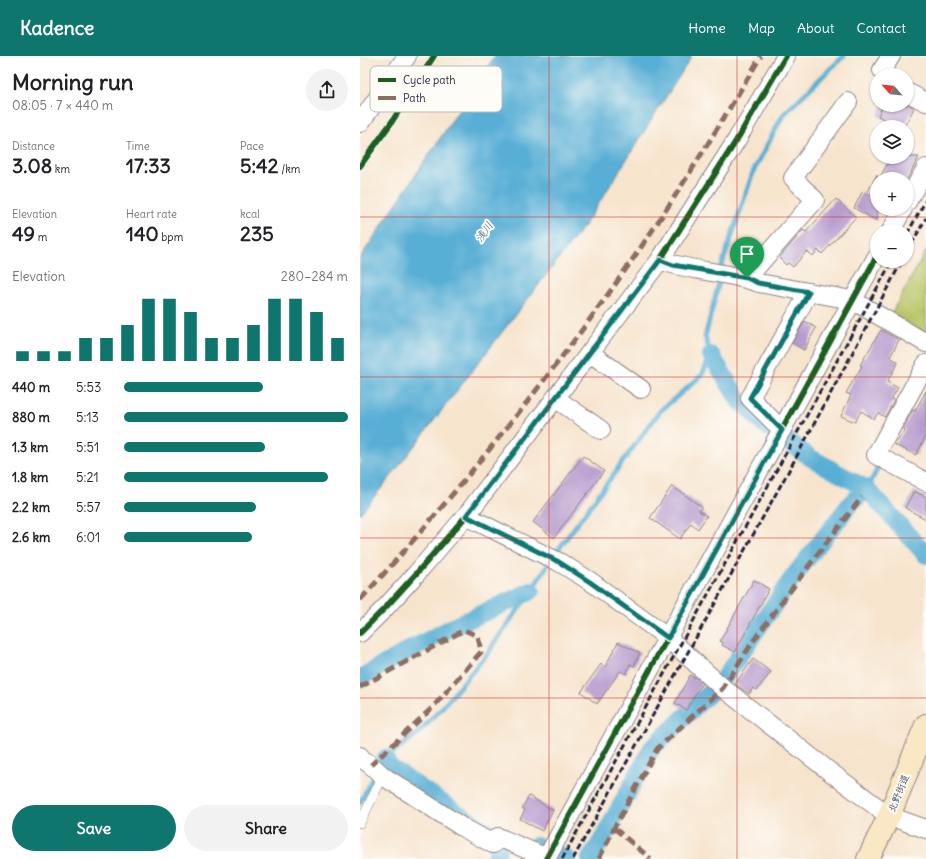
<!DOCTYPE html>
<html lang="en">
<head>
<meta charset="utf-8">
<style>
  :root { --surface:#fff; --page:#f2f2f2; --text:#202124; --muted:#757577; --accent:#0f766e }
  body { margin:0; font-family:Delius,"Klee One",sans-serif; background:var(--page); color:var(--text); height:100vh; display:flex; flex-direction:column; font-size:15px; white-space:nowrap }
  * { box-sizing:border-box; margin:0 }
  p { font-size:13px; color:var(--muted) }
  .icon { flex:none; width:22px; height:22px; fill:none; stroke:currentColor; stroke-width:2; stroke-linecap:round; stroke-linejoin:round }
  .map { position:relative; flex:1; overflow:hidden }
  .side { display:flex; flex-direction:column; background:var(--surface); width:360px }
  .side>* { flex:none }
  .needle { width:26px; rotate:297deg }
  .fabs { position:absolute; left:510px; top:12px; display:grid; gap:8px }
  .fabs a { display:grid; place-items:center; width:44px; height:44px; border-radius:50%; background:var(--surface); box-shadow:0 1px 3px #0004; font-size:20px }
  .pin { position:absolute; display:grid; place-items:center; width:34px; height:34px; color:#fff; margin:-41px -17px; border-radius:50% 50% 50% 0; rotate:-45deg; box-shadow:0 0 4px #0007 }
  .pin .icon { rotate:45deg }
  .round { display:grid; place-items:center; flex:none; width:42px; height:42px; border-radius:21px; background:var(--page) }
  .head { display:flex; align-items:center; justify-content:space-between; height:68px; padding:0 12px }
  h1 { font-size:22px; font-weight:700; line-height:30px }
  .stats { display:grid; grid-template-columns:repeat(3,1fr); gap:6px; height:68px; padding:4px 12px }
  .stats div { display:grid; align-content:center }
  .stats b { font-size:20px; font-weight:700 }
  .stats small { font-size:11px; font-weight:400 }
  .stats p { font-size:11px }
  .chart { height:112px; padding:8px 12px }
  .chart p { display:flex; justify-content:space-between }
  .chart svg { width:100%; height:72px; margin-top:4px; stroke:var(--accent); stroke-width:6 }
  .action { display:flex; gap:8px; margin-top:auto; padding:8px 12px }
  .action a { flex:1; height:46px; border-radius:24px; background:var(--accent); color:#fff; font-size:16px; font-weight:700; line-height:46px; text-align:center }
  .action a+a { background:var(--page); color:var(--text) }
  ul { padding:0 12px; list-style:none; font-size:13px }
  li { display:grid; grid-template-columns:64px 48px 1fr; align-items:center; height:30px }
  li i { height:10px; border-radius:5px; background:var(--accent) }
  header { display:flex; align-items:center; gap:24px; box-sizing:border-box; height:56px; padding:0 20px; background:var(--accent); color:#fff }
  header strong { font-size:19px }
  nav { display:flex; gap:22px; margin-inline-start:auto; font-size:14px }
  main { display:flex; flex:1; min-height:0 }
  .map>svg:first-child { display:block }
  .green { fill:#b9c567; stroke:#6e7451 }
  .water { fill:#58afd5; stroke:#3d6888 }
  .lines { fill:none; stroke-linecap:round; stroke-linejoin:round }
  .stream { stroke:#58afd5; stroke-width:5 }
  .canal { stroke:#58afd5; stroke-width:18 }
  .building { fill:#b79cce }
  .service-casing { stroke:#8c8384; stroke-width:10 }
  .minor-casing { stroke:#8c8384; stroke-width:20 }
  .secondary-casing { stroke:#8c8384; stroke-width:24 }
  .service { stroke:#fff; stroke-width:9 }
  .minor { stroke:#fff; stroke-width:18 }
  .secondary { stroke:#fae7c3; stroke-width:22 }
  .rail { stroke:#22223b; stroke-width:3; stroke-dasharray:6 3; stroke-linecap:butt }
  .quiet { stroke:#8d6e63; stroke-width:5; stroke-dasharray:10 5; stroke-linecap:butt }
  .cycleway-casing { stroke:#fdfcf7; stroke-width:8 }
  .cycleway { stroke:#1b5e20; stroke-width:6 }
  .route-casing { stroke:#fff; stroke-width:8 }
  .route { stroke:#0f766e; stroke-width:5 }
  .grid { fill:none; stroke:#d62828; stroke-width:1; stroke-opacity:0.55 }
  .labels { text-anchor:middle; stroke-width:4; stroke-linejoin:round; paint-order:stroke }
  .street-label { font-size:10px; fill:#22223b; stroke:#fdfcf7 }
  .water-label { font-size:11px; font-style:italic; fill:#385a79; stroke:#fdfcf7 }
  .key { fill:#fdfcf7; stroke:#bbbbbf; stroke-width:1 }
  .key-label { font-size:11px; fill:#22223b }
</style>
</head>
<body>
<header>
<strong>Kadence</strong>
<nav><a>Home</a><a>Map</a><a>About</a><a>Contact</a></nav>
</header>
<main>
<section class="side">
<div class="head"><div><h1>Morning run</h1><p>08:05 · 7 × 440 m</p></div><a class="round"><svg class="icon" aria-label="share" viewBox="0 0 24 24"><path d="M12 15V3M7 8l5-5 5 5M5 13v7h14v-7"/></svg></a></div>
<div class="stats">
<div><p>Distance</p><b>3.08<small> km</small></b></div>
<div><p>Time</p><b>17:33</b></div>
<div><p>Pace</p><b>5:42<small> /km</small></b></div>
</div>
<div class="stats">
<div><p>Elevation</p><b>49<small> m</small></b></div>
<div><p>Heart rate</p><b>140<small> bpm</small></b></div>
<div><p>kcal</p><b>235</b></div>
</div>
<div class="chart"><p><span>Elevation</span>280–284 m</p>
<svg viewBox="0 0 160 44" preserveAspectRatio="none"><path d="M5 44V38M15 44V38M25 44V38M35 44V30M45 44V30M55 44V22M65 44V6M75 44V6M85 44V14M95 44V30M105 44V30M115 44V22M125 44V6M135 44V6M145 44V14M155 44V30"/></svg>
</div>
<ul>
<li><b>440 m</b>5:53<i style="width:62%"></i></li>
<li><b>880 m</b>5:13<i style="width:100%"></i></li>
<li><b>1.3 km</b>5:51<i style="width:63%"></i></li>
<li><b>1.8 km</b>5:21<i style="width:91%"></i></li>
<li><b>2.2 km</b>5:57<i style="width:59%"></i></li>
<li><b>2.6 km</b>6:01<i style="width:57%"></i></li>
</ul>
<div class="action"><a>Save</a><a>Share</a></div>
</section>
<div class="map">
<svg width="566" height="803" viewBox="0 0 566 803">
  <rect width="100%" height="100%" fill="#fdfcf7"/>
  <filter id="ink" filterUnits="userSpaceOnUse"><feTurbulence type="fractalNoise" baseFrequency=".025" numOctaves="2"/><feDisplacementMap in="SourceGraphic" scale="8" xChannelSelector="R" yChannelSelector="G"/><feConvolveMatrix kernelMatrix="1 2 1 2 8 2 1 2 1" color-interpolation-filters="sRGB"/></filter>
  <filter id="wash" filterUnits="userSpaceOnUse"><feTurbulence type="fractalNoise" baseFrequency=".012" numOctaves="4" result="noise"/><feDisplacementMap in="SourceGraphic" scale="16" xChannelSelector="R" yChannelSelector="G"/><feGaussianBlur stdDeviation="0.9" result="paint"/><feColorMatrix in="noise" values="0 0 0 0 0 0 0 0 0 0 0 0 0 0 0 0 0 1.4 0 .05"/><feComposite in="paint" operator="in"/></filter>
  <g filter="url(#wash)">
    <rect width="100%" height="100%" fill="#f7e4cd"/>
    <path class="green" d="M566 195V277L531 258Z"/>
    <path class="water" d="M135 0H332L227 166 32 419 0 458V202Z"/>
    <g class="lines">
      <path class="stream" d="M507 433 521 406
        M0 747 9 729 26 702 58 677 80 654 127 598 171 535 195 498 300 355 342 319 351 299 345 281 359 226 361 212 393 116 423 59 468 15 484 0"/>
      <path class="canal" d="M351 299 379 344 404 368 451 402 507 433 566 499
        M0 622 51 593 97 569 171 535
        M26 702 27 709 97 757 133 779 138 793 136 803
        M176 790 197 798 207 803
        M230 803 243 782 292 692 362 625 433 521 491 447 507 433"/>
    </g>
    <g id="blocks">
      <path class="building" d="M523 49H549L554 52 544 71H539L518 60Z
        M531 101H559L547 123H519Z
        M517 118V165L494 152 502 136 506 139Z
        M476 143 496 161 462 198 458 194 453 200 447 195 433 211 428 207 426 209 419 202 443 174 446 176Z
        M445 265 456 272 444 294 432 287Z
        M521 274 539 284 530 301 538 306 527 326 538 332 531 343 534 344 525 361 518 357 514 363 501 355 495 366 481 360 491 339 486 337 502 310 500 309Z
        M566 335V380L556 399 535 389 545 373 543 372 553 354 555 355Z
        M223 400 244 415 194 482 173 466Z
        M312 430 342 451 339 455 347 460 338 473 331 467 320 483 290 462Z
        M554 435 566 441V463L545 452Z
        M394 524 409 533 375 596 362 589 363 586 360 585Z
        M258 586 280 597 274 610 270 608 266 618 260 615 237 648 221 636 241 608 245 611Z
        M393 603 411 616 397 634 393 632 389 638 375 628Z
        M330 619 338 623 342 627 326 654 315 647Z
        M169 740 193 754 182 775 160 763 165 754 162 752Z"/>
    </g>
  </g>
  <g filter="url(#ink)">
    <use href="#blocks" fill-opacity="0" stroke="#8c8384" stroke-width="1"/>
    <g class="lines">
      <g class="service-casing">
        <path id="service" d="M0 767 23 720"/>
      </g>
      <g class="minor-casing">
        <path id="minor" d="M526 19 522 14 531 0
          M547 36 566 46
          M0 67 47 0
          M547 146 566 112
          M531 175 543 153
          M300 204C331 216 367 215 399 227L492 244 566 287
          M387 222 455 144 433 122 488 46
          M230 297 281 333
          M566 308 516 399 566 426
          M195 342 241 374
          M422 374 390 342 449 236
          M106 460 199 506 230 525 308 582 363 632 469 715 529 760 566 773
          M0 577 25 552 56 518 106 460 300 204 376 85 426 0
          M0 700 2 703 11 709 23 720 102 771 133 788 138 781 187 802
          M186 803 517 200"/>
      </g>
      <g class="secondary-casing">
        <path id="secondary" d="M508 803 529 760 566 669"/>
      </g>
      <use href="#service" class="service"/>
      <use href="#minor" class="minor"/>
      <use href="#secondary" class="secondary"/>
      <path class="rail" d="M547 178 566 144
        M547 196 566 162
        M202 803 532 205
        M213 803 433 407 542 205"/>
      <path class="quiet" d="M0 544C66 472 128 397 188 319 216 282 244 245 270 207 317 140 359 70 401 0
        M0 631 104 574 118 580 121 596 72 652 11 709
        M254 772 291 803
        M239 803 254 772 297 693 363 632 394 584 456 500 502 441"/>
      <g class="cycleway-casing">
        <path id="cycleway" d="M0 110 31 67 74 0
          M0 577 25 552 56 518 106 460 300 204 376 85 426 0
          M186 803 517 200"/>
      </g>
      <use href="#cycleway" class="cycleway"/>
    </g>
  </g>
  <g class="lines" filter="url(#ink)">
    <g class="route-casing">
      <path id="route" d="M300 204 313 209 387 222 398 227 449 236 390 342 422 374 308 582 230 526 199 506 106 460Z"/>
    </g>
    <use href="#route" class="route"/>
  </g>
  <path class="grid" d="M189 0V803M377 0V803M0 161H566M0 321H566M0 482H566M0 642H566"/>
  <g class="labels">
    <g class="street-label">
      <text transform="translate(538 737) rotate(-68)" y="4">北野街道</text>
    </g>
    <g class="water-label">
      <text transform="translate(124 176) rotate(-55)" y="4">浅川</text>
    </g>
  </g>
  <rect x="10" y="10" width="132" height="46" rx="6" class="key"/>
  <rect x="18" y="22" width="18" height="4" fill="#1b5e20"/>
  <rect x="18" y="40" width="18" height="4" fill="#8d6e63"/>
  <g class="key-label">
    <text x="43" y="28">Cycle path</text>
    <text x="43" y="46">Path</text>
  </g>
</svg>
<div class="fabs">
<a><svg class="needle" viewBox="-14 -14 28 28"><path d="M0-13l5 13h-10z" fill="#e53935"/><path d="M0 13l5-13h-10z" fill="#757577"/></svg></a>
<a><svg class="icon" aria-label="layers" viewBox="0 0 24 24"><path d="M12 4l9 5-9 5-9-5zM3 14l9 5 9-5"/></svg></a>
<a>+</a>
<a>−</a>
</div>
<div class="pin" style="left:387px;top:222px;background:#1e9e55"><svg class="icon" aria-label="arrive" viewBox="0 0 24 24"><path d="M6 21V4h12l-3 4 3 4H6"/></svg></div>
</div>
</main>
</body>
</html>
